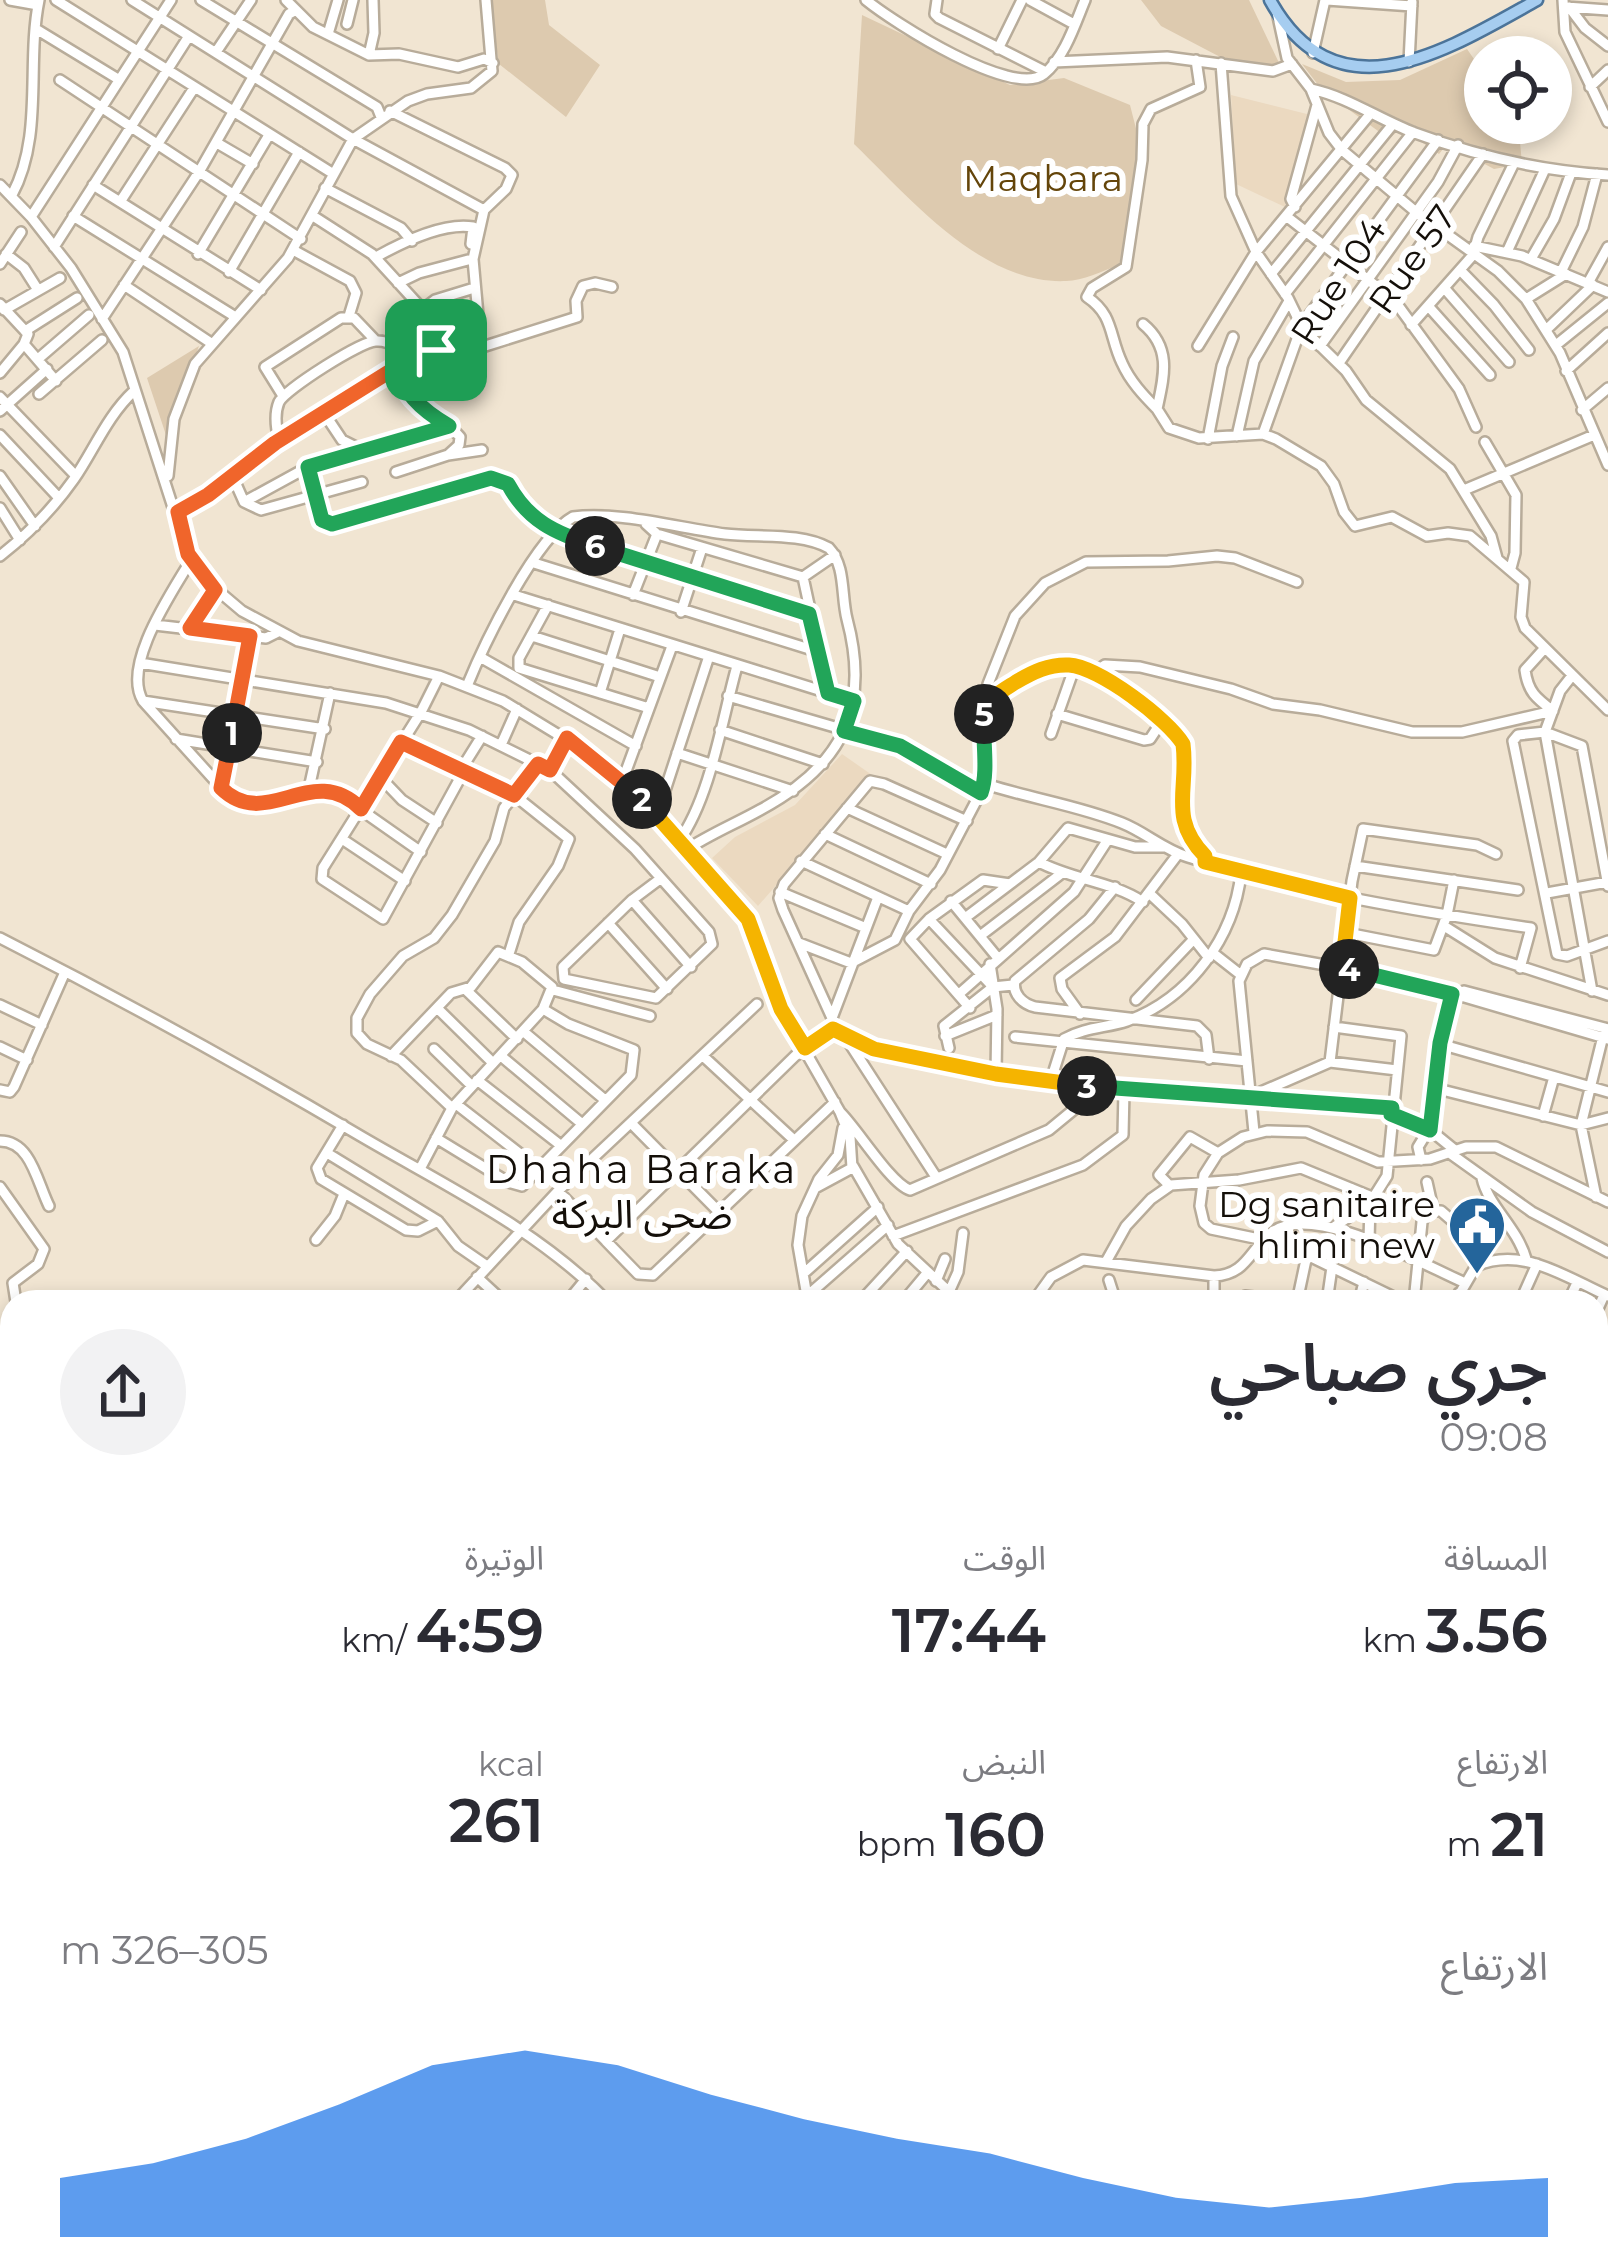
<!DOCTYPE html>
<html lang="ar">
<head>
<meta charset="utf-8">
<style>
  :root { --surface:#fff; --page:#f2f2f3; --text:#2b2b33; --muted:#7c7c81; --accent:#1a73e8 }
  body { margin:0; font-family:Montserrat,"Noto Sans Arabic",sans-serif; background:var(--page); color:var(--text); direction:rtl; height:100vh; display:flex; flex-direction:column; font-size:45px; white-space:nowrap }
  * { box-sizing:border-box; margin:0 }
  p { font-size:39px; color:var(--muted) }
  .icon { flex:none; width:66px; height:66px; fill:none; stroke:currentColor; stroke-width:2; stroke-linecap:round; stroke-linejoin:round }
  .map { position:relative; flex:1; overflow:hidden; direction:ltr }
  .drawer { position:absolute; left:0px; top:1290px; width:1608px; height:972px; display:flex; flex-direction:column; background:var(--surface); border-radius:36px 36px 0 0; box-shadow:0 6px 18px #0003; direction:rtl }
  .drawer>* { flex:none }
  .fabs { position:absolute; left:1464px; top:36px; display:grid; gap:24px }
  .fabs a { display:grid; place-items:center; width:108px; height:108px; border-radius:50%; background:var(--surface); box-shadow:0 6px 18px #0003; font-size:60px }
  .pin { position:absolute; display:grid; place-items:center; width:102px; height:102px; color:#fff; margin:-51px; border-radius:24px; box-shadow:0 6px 18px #0006 }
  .km { position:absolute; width:60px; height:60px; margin:-30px; border-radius:50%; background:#222; color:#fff; font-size:33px; line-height:60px; text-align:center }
  .round { display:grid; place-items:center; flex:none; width:126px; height:126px; border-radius:63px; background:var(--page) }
  .summary { display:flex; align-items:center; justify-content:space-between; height:204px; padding:0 60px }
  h1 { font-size:66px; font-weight:600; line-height:90px }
  .metrics { display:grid; grid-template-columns:repeat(3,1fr); gap:18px; height:204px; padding:12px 60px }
  .metrics div { display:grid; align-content:center }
  .metrics b { font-size:60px; font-weight:600 }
  .metrics small { font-size:33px; font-weight:400 }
  .metrics p { font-size:33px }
  .chart { height:336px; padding:24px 60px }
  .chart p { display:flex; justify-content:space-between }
  .chart svg { width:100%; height:216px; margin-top:12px; fill:var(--accent); opacity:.7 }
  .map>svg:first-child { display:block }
  .built { fill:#ebd9c0 }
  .green { fill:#ddcaaf }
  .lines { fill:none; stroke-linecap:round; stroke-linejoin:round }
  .minor-casing { stroke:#b8ac9a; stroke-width:14 }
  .major-casing { stroke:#4c7499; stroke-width:15 }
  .minor { stroke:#fff; stroke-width:9 }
  .major { stroke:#a6cdf0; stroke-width:10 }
  .split-1-casing { stroke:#fff; stroke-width:24 }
  .split-2-casing { stroke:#fff; stroke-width:24 }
  .split-3-casing { stroke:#fff; stroke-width:24 }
  .split-4-casing { stroke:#fff; stroke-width:24 }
  .split-5-casing { stroke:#fff; stroke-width:24 }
  .split-6-casing { stroke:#fff; stroke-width:24 }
  .split-7-casing { stroke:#fff; stroke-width:24 }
  .split-1 { stroke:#f0652b; stroke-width:15 }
  .split-2 { stroke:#f0652b; stroke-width:15 }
  .split-3 { stroke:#f5b400; stroke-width:15 }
  .split-4 { stroke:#22a559; stroke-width:15 }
  .split-5 { stroke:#f5b400; stroke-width:15 }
  .split-6 { stroke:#22a559; stroke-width:15 }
  .split-7 { stroke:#22a559; stroke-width:15 }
  .labels { text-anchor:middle; stroke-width:12; stroke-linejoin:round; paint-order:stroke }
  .park-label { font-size:36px; fill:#64450a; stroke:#fff }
  .street-label { font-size:36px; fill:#140f09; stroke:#fff }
  .poi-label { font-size:36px; fill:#140f09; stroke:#fff; text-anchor:end }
  .neighbourhood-label { font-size:39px; letter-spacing:3px; fill:#140f09; stroke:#fff }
</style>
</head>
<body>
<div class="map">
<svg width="1608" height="2262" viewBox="0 0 1608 2262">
  <rect width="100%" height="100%" fill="#f1e5d2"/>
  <path class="built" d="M1231 95 1311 115 1285 207 1236 184Z
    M842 754 872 775 758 906 712 858 735 837 795 805Z"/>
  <path class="green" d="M489 0H545L549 25 600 65 566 117 499 64Z
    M1141 0H1249L1281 67 1245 70 1161 26Z
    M862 15 1010 85 1064 78 1130 105 1145 164 1119 265C1102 271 1083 281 1066 281 982 285 909 197 854 144Z
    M1467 49 1485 75V123H1541L1519 131 1522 164 1494 169 1447 144 1439 154 1401 128 1389 139 1322 90 1302 64 1346 82 1400 80Z
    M199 346 167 438 147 378Z
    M80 2250H532L508 2262H86Z"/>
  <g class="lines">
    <g class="minor-casing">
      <path id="minor" d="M10 0 38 5
        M56 0 332 173
        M132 0 353 139 484 210
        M201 0 377 107 381 117
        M286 0 313 27 369 55 399 54 458 67 484 59 493 63
        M866 0C893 22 1013 99 1044 74 1065 57 1075 24 1085 0
        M937 0 935 14 939 18 1046 72
        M1030 0 1074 24
        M1327 0 1412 6
        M1563 0 1565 32 1608 122
        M1566 7 1608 10
        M1569 7 1585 28 1608 46
        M1277 12 1287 58 1311 89 1329 133 1342 150 1416 212 1498 271 1526 299 1560 353 1608 465
        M347 24 353 0
        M36 29 118 79
        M328 34 338 0
        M998 49 1022 0
        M216 52 251 0
        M1313 53 1325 0
        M369 55 374 33 373 0
        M1054 62 1167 57 1273 71 1292 64
        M1409 62 1412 2
        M1221 63 1231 196 1256 252 1288 298 1303 329 1346 371 1366 400 1450 469 1491 536 1497 558
        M60 80 301 239
        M1590 87 1608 70
        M1311 89C1348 97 1380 120 1415 133 1477 156 1542 171 1608 175
        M390 111 505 168 512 175 506 189 484 210 473 259 478 315 436 331 416 355
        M217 143 253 164
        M0 185 31 217 71 268 123 352 188 554 203 578 242 611 298 641 439 676 503 701 585 751 643 800 748 919 781 1009 840 1112 850 1137 852 1168 815 1188
        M93 185 261 290
        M325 188 401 228 412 241
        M12 195C44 135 26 64 39 0
        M120 202 194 88
        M1295 207 1291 199 1317 105
        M73 216 234 316
        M313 216 372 254 425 312 443 349
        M1286 216 1394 300 1459 389 1476 427
        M31 217 171 0
        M1474 246 1522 256 1608 292
        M54 247 189 36
        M293 250 350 281 356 293 349 316
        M1507 252 1545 169
        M6 254 24 268 38 290
        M198 254 269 135
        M376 257C401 243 444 222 473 227L471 244
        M1531 259 1554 219 1571 173
        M0 264 21 232
        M1461 271 1494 305 1529 350
        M229 272 299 152
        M1561 272 1583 227 1597 174
        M1271 274 1393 124
        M398 283 419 273 468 260
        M1588 283 1608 247
        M124 285 211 343
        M1446 290 1509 362
        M1285 294 1413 132
        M1526 299 1566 274
        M0 304 28 334 24 344 56 381
        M1429 307 1490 375
        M4 310 60 278
        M422 310 435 300 471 289
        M102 319 199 172 289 14 296 10
        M1143 324C1172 348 1164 376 1157 409L1169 428 1199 438 1263 434 1276 439 1321 466 1334 484 1344 512 1355 526 1392 517 1427 536 1448 533 1470 536 1524 582 1521 617 1525 628 1608 710
        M1411 325 1473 255 1478 237 1514 163
        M1547 329 1593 285
        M25 331 77 298
        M1556 345 1608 303
        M1198 346 1256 252 1371 113
        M1320 346 1438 182 1458 145
        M38 359 89 315
        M1339 363 1483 154
        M1566 371 1608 333
        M0 373 24 344
        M39 394 102 340
        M283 396 265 367 341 318H354L375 340
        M0 397 76 476
        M1157 409C1143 395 1130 381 1122 363 1109 336 1114 315 1087 297L1092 288 1126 267 1142 160 1143 124 1151 109 1200 87 1196 60
        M1582 410 1608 388
        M0 411 47 369
        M324 413 342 440 364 451
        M1263 434 1302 325 1438 140
        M0 435 59 498
        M1237 436 1254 361 1289 301
        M1208 439 1222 366 1233 337
        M279 440C276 428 274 414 279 402 286 389 361 341 376 341 391 340 400 350 407 361 397 408 437 409 460 437L459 445 448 455 396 472
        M1485 442 1516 495 1515 553 1511 568
        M448 455 482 450
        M308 467C311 486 314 513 329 524L483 479 506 482 523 510 553 533 809 614
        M232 475 244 502 261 510 362 482
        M0 476 35 526
        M168 476 174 419 195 364 288 258 353 139 408 101 427 94 471 88 492 71 486 0
        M1464 490 1594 435
        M244 502 308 467 449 426
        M0 508 20 540
        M178 512 214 491 275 443 416 355 443 349 479 348 577 317 576 301 583 286 595 283 612 287
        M646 524 657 534 803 577
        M0 556C28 534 53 509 74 479 94 450 107 416 134 391
        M191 560C173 591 121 665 143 701L227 794C252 810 282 801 308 793L330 693
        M534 563 819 652
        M803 577 828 693
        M803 577 835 555
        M514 595 854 701
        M633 595 657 534
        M548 605 519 658V668L649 708
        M681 612 702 548
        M155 625 266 638 278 632
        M191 628 215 590
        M532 636 660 677
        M1544 649 1525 670C1528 692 1536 698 1553 711
        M480 657 636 746
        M140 663 386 703 469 730 550 770 635 849 709 932 712 944 656 998 564 979 563 967 632 900 660 879
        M1094 673 1105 665 1140 667 1231 689 1273 704 1320 710 1412 732H1462L1553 711
        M439 676 421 712 323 868 322 879 383 919 465 769
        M1571 677 1560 691 1545 732 1592 991
        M467 686C484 644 535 538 573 517 618 511 679 528 725 534 758 538 800 532 829 548 846 566 841 596 847 619 871 709 842 766 760 810 735 824 710 834 686 850
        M600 693 620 629
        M728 696 900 746 981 793
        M992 698 988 684 1015 616 1045 583 1086 562 1168 561 1217 556 1235 558 1297 582
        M143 701 325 729
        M1057 714 1144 740 1150 739 1162 721
        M720 730 823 764
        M1051 734 1075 666
        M176 739 317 762
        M401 742 514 795 569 839 558 866 519 922 509 954
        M501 745 517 709
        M677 753 793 791
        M462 768 482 736
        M550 770 567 738
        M380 777 402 800 437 823
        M622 782 672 646
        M221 788 250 636
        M308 793H344L364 812 421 852
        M847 808 947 854
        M657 815 709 656
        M825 834 931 884
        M342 839 405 881
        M679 841C711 796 722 719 737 666
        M1039 862C1073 880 1111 881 1143 902
        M1205 862V857C1168 818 1189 790 1183 744 1172 725 1152 711 1133 699 1076 662 1043 646 988 703L982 738 983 780 989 785C1033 799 1080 806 1122 823 1145 832 1164 850 1188 857 1299 892 1416 911 1531 928L1520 968
        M1355 866 1518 890
        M1608 886 1582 746 1545 732 1518 735 1513 741 1557 954 1567 956 1608 941
        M1115 887 1089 919 1015 981C1012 994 1023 1004 1035 1007L1197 1026 1206 1035 1209 1059
        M780 892 866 928
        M1149 893 1182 924 1209 958
        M1547 893 1608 882
        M632 900 691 967
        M951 901 997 957
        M909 911 940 870 983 788
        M965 918 1039 862 1068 828 1135 847H1165
        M929 919 993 987
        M608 923 667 989
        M1444 926 1495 958 1608 995
        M1347 933 1434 950 1447 915 1454 880
        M980 936 1062 873
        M0 938C124 1001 244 1067 364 1138 448 1187 540 1231 608 1302
        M799 943 851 963 895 940 909 911 801 861
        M1213 953 1241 975
        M990 964 997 1009 996 1074
        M465 989 517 1039
        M553 990 650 1016
        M959 994 1074 892 1107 841
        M1456 995 1464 991 1608 1029
        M1136 1000 1193 940
        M0 1005 42 1025
        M437 1008 493 1063
        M970 1008 910 939 929 919 983 880 1010 884
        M1080 1014 1062 989 1060 978 1115 937 1178 854
        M832 1018 878 897
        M1334 1027 1401 1036 1387 1176 1370 1203 1369 1241
        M833 1029 832 1018 783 910 779 898 784 884 870 781 884 784 967 821
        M524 1032 605 1100
        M945 1036 997 1015
        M1015 1037 1247 1061
        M848 1041 936 1177
        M1440 1044 1608 1092
        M0 1047 27 1060
        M949 1048 944 1026 993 987 1013 985
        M434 1049 472 1086
        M391 1056 451 993 471 987 498 952 522 962 552 987 543 1009 452 1108 420 1169
        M501 1056 581 1123
        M703 1056 794 1140
        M1330 1062 1352 881 1363 829 1477 845 1496 854
        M477 1080 559 1144
        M1050 1083 1064 1039C1085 1027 1106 1028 1127 1021 1190 998 1234 937 1241 873
        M1434 1088 1581 1125 1608 1118
        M0 1090 10 1092 14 1087 65 972
        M1254 1095 1330 1062 1397 1070
        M456 1104 537 1167
        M452 1108 401 1060 367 1044 357 1033V1018L370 994 403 956 434 938 452 915 495 841 504 808 538 764
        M840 1112C858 1130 891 1184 910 1190L1049 1130 1100 1088
        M1391 1114 1429 1129 1456 1151
        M1543 1116 1554 1077
        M632 1124 719 1212
        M1254 1132 1239 981 1247 964 1264 954 1403 979 1608 1039
        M436 1138 508 1182 522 1186 631 1075 634 1050 568 1024 543 1009
        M0 1141C31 1141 37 1182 49 1206
        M327 1153 438 1221 418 1231 406 1230 321 1179 317 1168 343 1125
        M1451 1154 1532 1212 1608 1252
        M1421 1160 1418 1147 1429 1129 1440 1044 1452 994
        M853 1166 898 1244 960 1302
        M1482 1178C1488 1206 1517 1227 1526 1259
        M1427 1182 1433 1209
        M1169 1185 1159 1175 1190 1137 1218 1153
        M0 1187 44 1249 38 1264 13 1283 16 1302
        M558 1191 606 1241 795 1056 833 1029 874 1049 1050 1083 1155 1094 1306 1099 1392 1108
        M1596 1197 1581 1125 1605 1028
        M438 1221 458 1246 487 1266
        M1334 1227 1369 1203
        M1273 1231 1307 1255 1404 1302
        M893 1236 1083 1165 1123 1135 1124 1091
        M316 1240 335 1216 344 1194
        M1264 1240 1211 1229 1204 1223 1200 1206 1204 1175 1218 1153 1243 1137 1267 1131 1307 1132 1378 1162 1430 1159 1466 1147H1496L1608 1202
        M606 1241 638 1274 653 1275 835 1102
        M1107 1260 1126 1226 1151 1199 1171 1185 1239 1180 1301 1168 1372 1197
        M803 1274 878 1207
        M477 1277 504 1302
        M1109 1280 1116 1302
        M936 1281 945 1259
        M949 1292 958 1272 963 1233
        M1459 1293 1482 1302
        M807 1296 888 1225
        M1245 1296 1297 1302
        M455 1302 558 1191 757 1004
        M567 1302 586 1279
        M808 1302 798 1245 802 1216 819 1179 838 1155 843 1128
        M860 1302 907 1251
        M903 1302 928 1272
        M1033 1302 1051 1277 1083 1260 1214 1276C1246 1275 1249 1251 1271 1233 1311 1201 1420 1263 1463 1282
        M1214 1302V1276
        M1297 1302 1307 1255
        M1327 1302 1332 1267
        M1359 1302 1364 1282
        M1414 1302 1422 1222 1428 1211H1441L1464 1231 1476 1266
        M1455 1302 1476 1266C1523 1246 1565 1277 1608 1296
        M1520 1302 1537 1264
        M1568 1302 1577 1283
        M1596 1313 1604 1295
        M1596 1374 1608 1379
        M1596 1415 1608 1391
        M1596 1500 1608 1471
        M0 1538 12 1513
        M1596 1549 1608 1579
        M0 1633V1659
        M1596 1670 1607 1648
        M1596 1706 1608 1690
        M1596 1812 1608 1794
        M1596 1884 1608 1868
        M1596 1931 1608 1934
        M1596 1972 1608 1974
        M1599 2058 1608 2039
        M1596 2210 1608 2185
        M708 2250 715 2262
        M802 2250 816 2262
        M861 2250 875 2262
        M915 2250 918 2262
        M1048 2250 1078 2251 1094 2262
        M1332 2250 1339 2262
        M1391 2250 1407 2262
        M1453 2250 1473 2262
        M964 2256 993 2262
        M843 2262 853 2250
        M1145 2262 1155 2250
        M1157 2262 1167 2250
        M1236 2262 1244 2253 1264 2252
        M1571 2262 1576 2250"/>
    </g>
    <g class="major-casing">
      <path id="major" d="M1270 0C1337 121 1447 50 1537 0"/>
    </g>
    <use href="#minor" class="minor"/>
    <use href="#major" class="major"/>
  </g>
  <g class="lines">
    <g class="split-1-casing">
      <path id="split-1" d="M232 733 250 636 190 628 215 590 188 554 178 512 208 495 275 443 416 355 436 350"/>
    </g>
    <g class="split-2-casing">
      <path id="split-2" d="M232 733 221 788C267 833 312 760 361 809L401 742 514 795 538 764 550 770 567 738 642 799"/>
    </g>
    <g class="split-3-casing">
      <path id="split-3" d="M642 799 748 919 781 1009 805 1048 833 1029 874 1049 996 1074 1087 1086"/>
    </g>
    <g class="split-4-casing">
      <path id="split-4" d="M1087 1086 1392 1108 1391 1114 1430 1130 1440 1043 1452 994 1349 969"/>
    </g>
    <g class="split-5-casing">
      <path id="split-5" d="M984 714C989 697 1002 691 1016 682 1033 672 1049 664 1069 665 1099 667 1168 719 1183 744 1189 790 1168 818 1205 856V862L1350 898 1342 968 1349 969"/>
    </g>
    <g class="split-6-casing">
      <path id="split-6" d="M595 546 809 614 828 693 854 701 844 731 900 746 981 793C989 772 982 738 984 714"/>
    </g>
    <g class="split-7-casing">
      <path id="split-7" d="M436 350 443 349 436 331C428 340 417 350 409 359 387 386 430 415 449 426L308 467 322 520 332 524 491 478 508 484C528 521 555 533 595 546"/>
    </g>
    <use href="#split-1" class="split-1"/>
    <use href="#split-2" class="split-2"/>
    <use href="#split-3" class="split-3"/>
    <use href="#split-4" class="split-4"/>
    <use href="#split-5" class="split-5"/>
    <use href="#split-6" class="split-6"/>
    <use href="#split-7" class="split-7"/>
  </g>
  <defs>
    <g id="civic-pin" transform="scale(3)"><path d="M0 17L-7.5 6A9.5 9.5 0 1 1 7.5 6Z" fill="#24659b" stroke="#fff"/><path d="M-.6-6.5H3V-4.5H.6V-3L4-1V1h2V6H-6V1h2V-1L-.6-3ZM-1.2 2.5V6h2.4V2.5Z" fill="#fff"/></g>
  </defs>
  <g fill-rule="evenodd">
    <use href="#civic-pin" x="1477" y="1225"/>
  </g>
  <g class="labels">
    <g class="park-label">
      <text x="1043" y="191">Maqbara</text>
    </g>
    <g class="street-label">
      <text transform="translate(1412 259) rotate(-55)" y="13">Rue 57</text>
      <text transform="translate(1338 281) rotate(-57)" y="13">Rue 104</text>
    </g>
    <g class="poi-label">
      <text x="1435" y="1217">Dg sanitaire<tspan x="1435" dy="41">hlimi new</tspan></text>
    </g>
    <g class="neighbourhood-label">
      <text x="642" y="1183">Dhaha Baraka<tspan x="642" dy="45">ضحى البركة</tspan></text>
    </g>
  </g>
</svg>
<div class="fabs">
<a><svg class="icon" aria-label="locate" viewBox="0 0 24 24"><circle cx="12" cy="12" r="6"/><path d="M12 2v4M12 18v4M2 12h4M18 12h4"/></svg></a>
</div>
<div class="pin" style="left:436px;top:350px;background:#1e9e55"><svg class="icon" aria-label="arrive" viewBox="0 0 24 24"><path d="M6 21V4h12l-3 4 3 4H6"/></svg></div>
<b class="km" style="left:232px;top:733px">1</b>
<b class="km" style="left:642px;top:799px">2</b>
<b class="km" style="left:1087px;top:1086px">3</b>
<b class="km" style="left:1349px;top:969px">4</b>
<b class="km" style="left:984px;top:714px">5</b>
<b class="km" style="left:595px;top:546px">6</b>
<section class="drawer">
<div class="summary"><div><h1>جري صباحي</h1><p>09:08</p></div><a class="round"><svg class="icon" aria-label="share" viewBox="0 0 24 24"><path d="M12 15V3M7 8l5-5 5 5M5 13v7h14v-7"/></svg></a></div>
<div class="metrics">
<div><p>المسافة</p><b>3.56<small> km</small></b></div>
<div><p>الوقت</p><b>17:44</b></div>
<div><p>الوتيرة</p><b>4:59<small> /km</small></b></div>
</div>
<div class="metrics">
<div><p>الارتفاع</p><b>21<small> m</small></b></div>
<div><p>النبض</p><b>160<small> bpm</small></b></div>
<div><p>kcal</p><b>261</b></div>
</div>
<div class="chart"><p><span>الارتفاع</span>305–326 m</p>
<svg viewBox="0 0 160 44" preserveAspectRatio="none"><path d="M0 44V32L10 29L20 24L30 17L40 9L50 6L60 9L70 15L80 20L90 24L100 27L110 32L120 36L130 38L140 36L150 33L160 32V44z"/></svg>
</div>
</section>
</div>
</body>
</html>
